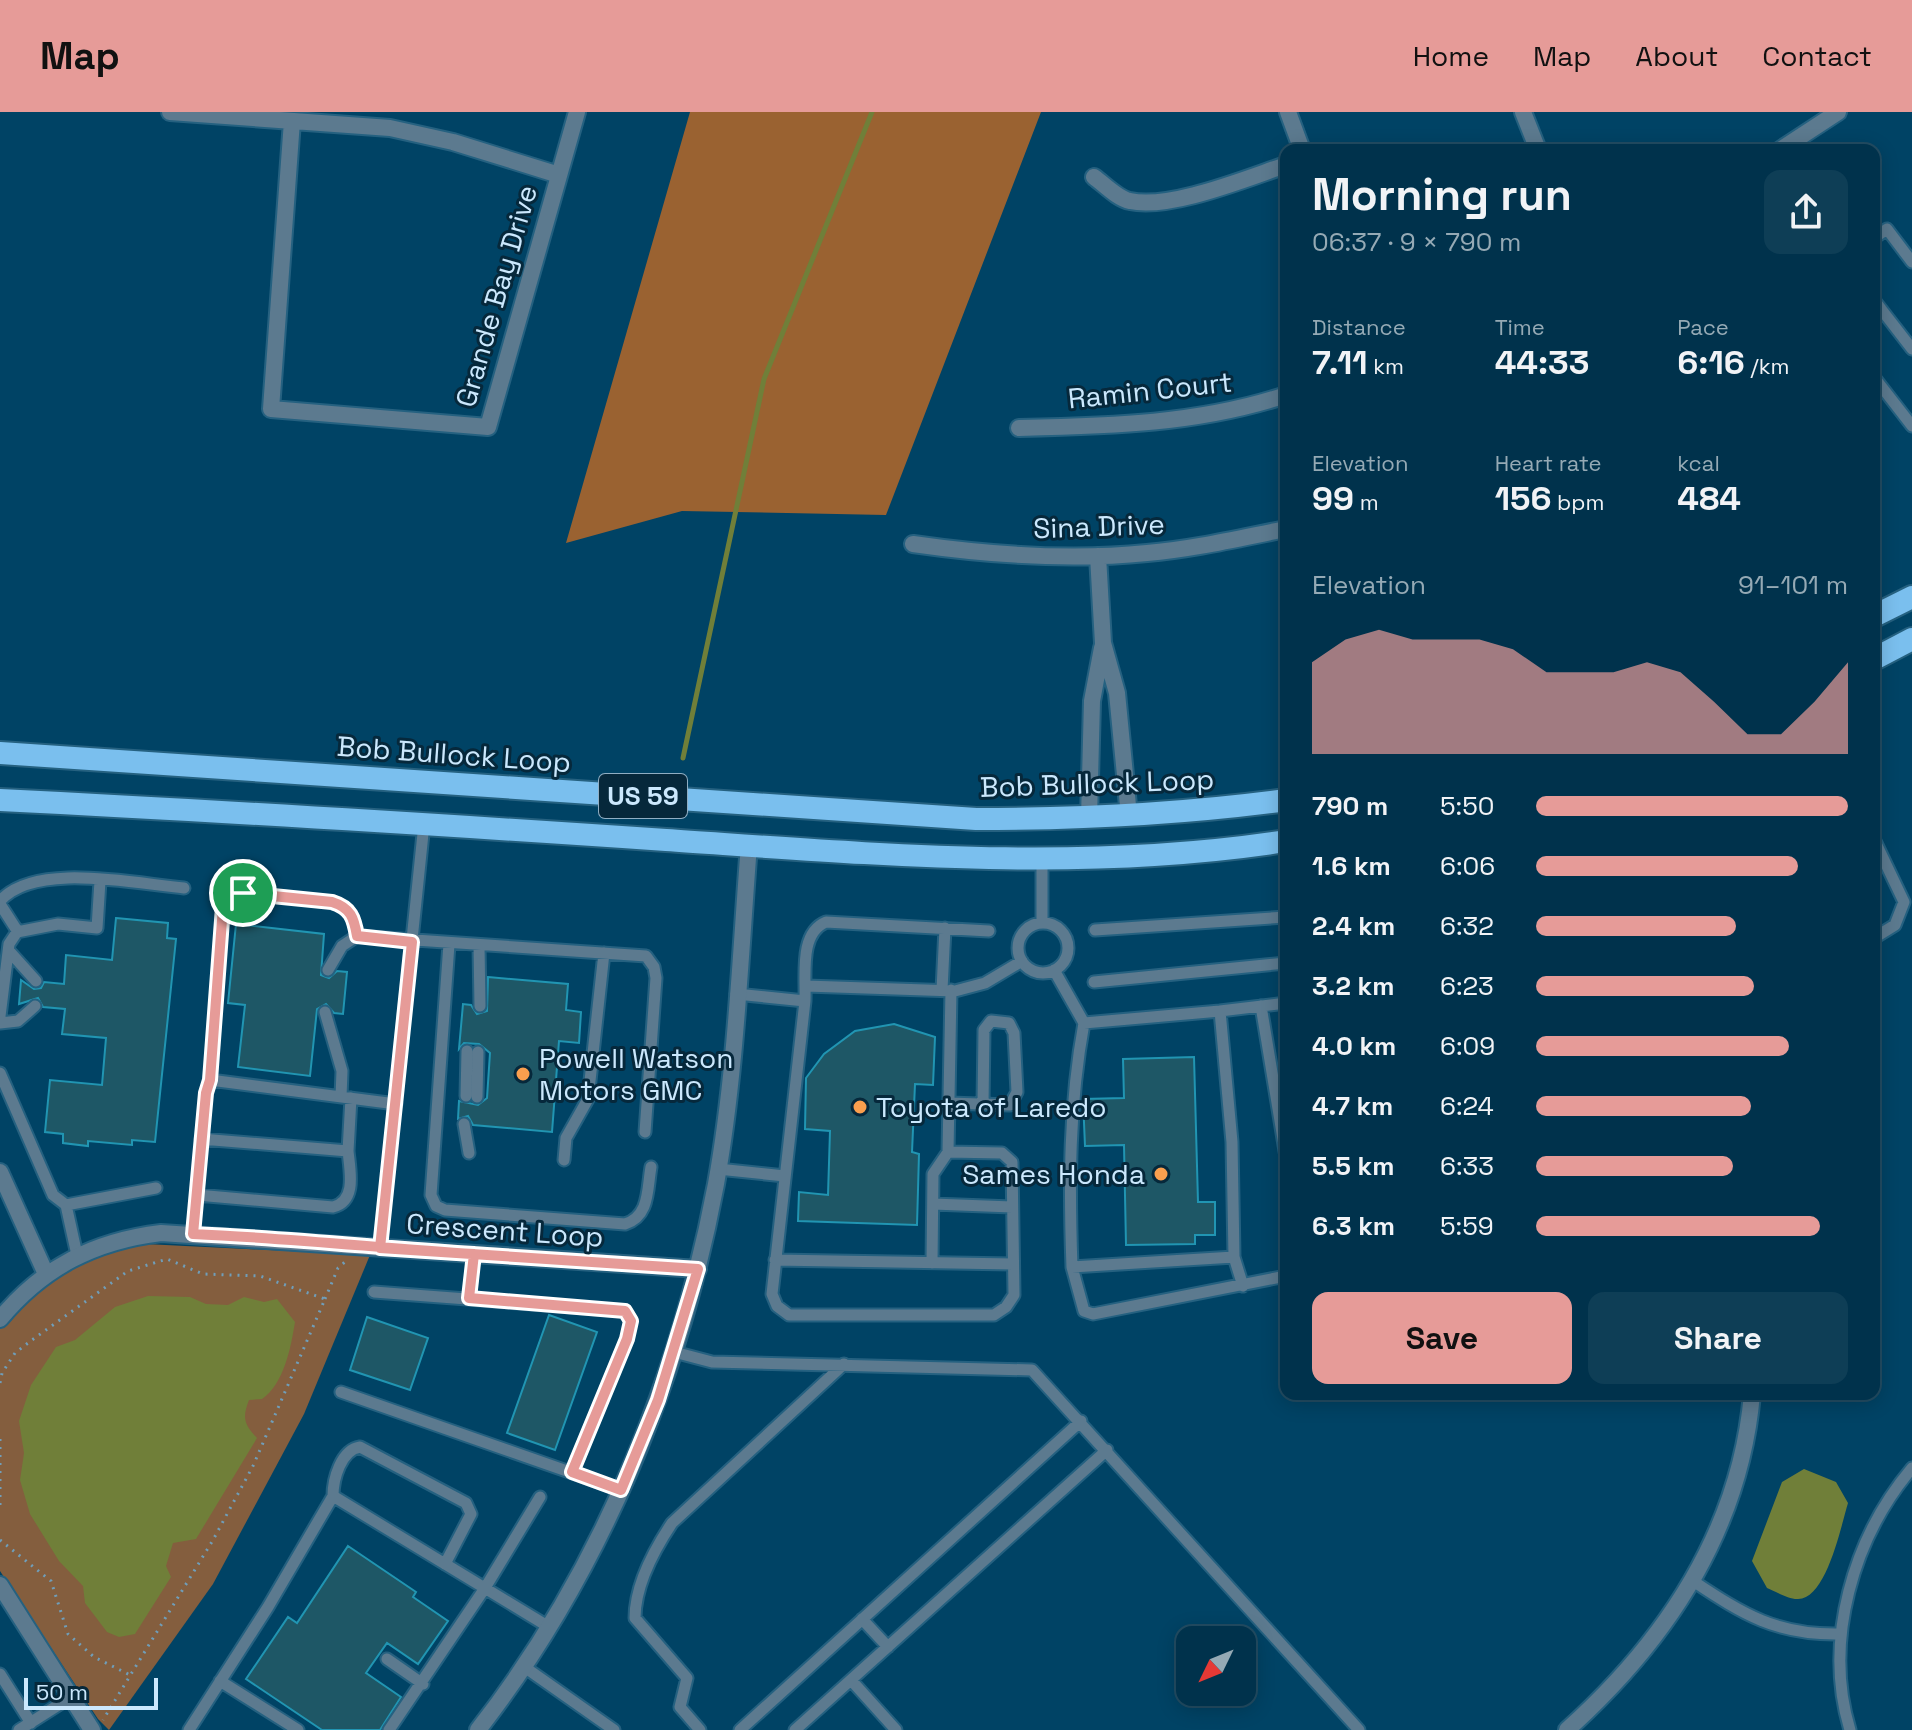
<!DOCTYPE html>
<html lang="en">
<head>
<meta charset="utf-8">
<style>
  :root { --surface:#00324c; --page:#0e3e56; --text:#f1f3f6; --muted:#95aab5; --line:#224d64; --accent:#e69b98 }
  body { margin:0; font-family:"Space Grotesk",sans-serif; background:var(--page); color:var(--text); height:100vh; display:flex; flex-direction:column; font-size:30px; white-space:nowrap }
  * { box-sizing:border-box; margin:0 }
  p { font-size:26px; color:var(--muted) }
  .icon { flex:none; width:44px; height:44px; fill:none; stroke:currentColor; stroke-width:2; stroke-linecap:round; stroke-linejoin:round }
  .map { position:relative; flex:1; overflow:hidden }
  .details { position:absolute; left:1280px; top:32px; width:600px; height:1256px; display:flex; flex-direction:column; background:var(--surface); border-radius:16px; box-shadow:0 4px 20px #0003,0 0 0 2px var(--line) }
  .details>* { flex:none }
  .needle { width:52px; rotate:227deg }
  .fabs { position:absolute; left:1176px; top:1514px; display:grid; gap:16px }
  .fabs a { display:grid; place-items:center; width:80px; height:80px; border-radius:16px; background:var(--surface); box-shadow:0 4px 20px #0003,0 0 0 2px var(--line); font-size:40px }
  .scale { position:absolute; left:24px; bottom:20px; width:134px; box-sizing:border-box; padding-left:8px; border:4px solid #cbe8fd; border-top:0; font-size:22px; line-height:28px; white-space:nowrap; color:#cbe8fd; -webkit-text-stroke:6px #06283b; paint-order:stroke }
  .pin { position:absolute; display:grid; place-items:center; width:68px; height:68px; color:#fff; margin:-34px; border:4px solid #fff; border-radius:50%; box-shadow:0 2px 8px #0007 }
  .round { display:grid; place-items:center; flex:none; width:84px; height:84px; border-radius:16px; background:var(--page) }
  .overview { display:flex; align-items:center; justify-content:space-between; height:136px; padding:0 32px }
  h1 { font-size:44px; font-weight:600; line-height:60px }
  .figures { display:grid; grid-template-columns:repeat(3,1fr); gap:12px; height:136px; padding:8px 32px }
  .figures div { display:grid; align-content:center }
  .figures b { font-size:34px; font-weight:600 }
  .figures small { font-size:22px; font-weight:400 }
  .figures p { font-size:22px }
  .chart { height:224px; padding:16px 32px }
  .chart p { display:flex; justify-content:space-between }
  .chart svg { width:100%; height:144px; margin-top:8px; fill:var(--accent); opacity:.7 }
  .action { display:flex; gap:16px; margin-top:auto; padding:16px 32px }
  .action a { flex:1; height:92px; border-radius:16px; background:var(--accent); color:#111; font-size:32px; font-weight:600; line-height:92px; text-align:center }
  .action a+a { background:var(--page); color:var(--text) }
  ul { padding:0 32px; list-style:none; font-size:26px }
  li { display:grid; grid-template-columns:128px 96px 1fr; align-items:center; height:60px }
  li i { height:20px; border-radius:10px; background:var(--accent) }
  header { display:flex; align-items:center; gap:48px; box-sizing:border-box; height:112px; padding:0 40px; background:var(--accent); color:#111 }
  header strong { font-size:38px }
  nav { display:flex; gap:44px; margin-inline-start:auto; font-size:28px }
  .map>svg:first-child { display:block }
  .green { fill:#845e3e }
  .forest { fill:#9a6231 }
  .water { fill:#707f39 }
  .lines { fill:none; stroke-linecap:round; stroke-linejoin:round }
  .stream { stroke:#707f39; stroke-width:5 }
  .building { fill:#1e5766; stroke:#2195b2; stroke-width:2 }
  .service-casing { stroke:#256180; stroke-width:15 }
  .minor-casing { stroke:#256180; stroke-width:20 }
  .tertiary-casing { stroke:#256180; stroke-width:20 }
  .trunk-casing { stroke:#256180; stroke-width:26 }
  .path { stroke:#709eb9; stroke-width:3; stroke-dasharray:2 6; stroke-linecap:butt }
  .service { stroke:#5c7a8f; stroke-width:11 }
  .minor { stroke:#5c7a8f; stroke-width:16 }
  .tertiary { stroke:#5c7a8f; stroke-width:16 }
  .trunk { stroke:#7abfee; stroke-width:22 }
  .route-casing { stroke:#fff; stroke-width:16 }
  .route { stroke:#e69b98; stroke-width:10 }
  .poi-dot { fill:#fa9f4e; stroke:#06283b; stroke-width:3 }
  .labels { text-anchor:middle; stroke-width:6; stroke-linejoin:round; paint-order:stroke }
  .shield { fill:#06283b; stroke:#90aec3; stroke-width:2 }
  .shield-label { font-size:26px; font-weight:bold; fill:#cbe8fd }
  .street-label { font-size:28px; fill:#cbe8fd; stroke:#06283b }
  .poi-label { font-size:28px; fill:#cbe8fd; stroke:#06283b; text-anchor:start }
</style>
</head>
<body>
<header>
<strong>Map</strong>
<nav><a>Home</a><a>Map</a><a>About</a><a>Contact</a></nav>
</header>
<div class="map">
<svg width="1912" height="1618" viewBox="0 0 1912 1618">
  <rect width="100%" height="100%" fill="#004365"/>
  <path class="green" d="M125 1131 370 1143 304 1302 213 1472 109 1618 98 1607 0 1459V1216C45 1165 63 1157 125 1131Z"/>
  <path class="forest" d="M690 0H1041L886 403 682 399 566 431Z"/>
  <path class="water" d="M148 1184 190 1185 206 1192 228 1193 244 1185 264 1190 277 1187 295 1210C291 1235 284 1272 262 1287L249 1288C242 1306 244 1312 257 1326L196 1427 173 1431 166 1454 171 1465 135 1522 119 1525 107 1520 85 1491 83 1474 59 1449 30 1402 20 1368 24 1341 19 1309 31 1273 56 1235 75 1228 115 1195Z
    M1804 1357 1836 1370 1848 1391C1841 1414 1826 1489 1797 1487 1788 1487 1775 1479 1767 1476L1752 1449 1782 1370Z"/>
  <g class="lines">
    <path class="stream" d="M683 646 764 267 872 0"/>
  </g>
  <path class="building" d="M116 806 168 811 167 826 176 827 155 1030 132 1028V1033L88 1029V1034L63 1031V1022L45 1020 50 968 102 973 106 926 62 922 65 897 43 895 38 886 19 892 21 868 34 877 41 876 44 870 64 872 66 843 112 848Z
    M236 812 324 822 321 863 329 866 337 859 347 860 343 902 334 901 326 892 317 897 310 964 238 955 245 893 228 891Z
    M488 865 568 872 566 898 581 900 579 931 559 929 552 1020 473 1013 468 1004 458 1007 459 989 478 993 487 986 490 941 479 932 464 931 459 937 463 892 471 893 477 902 487 899Z
    M894 912 935 925 933 973 915 972 912 1040 919 1042 917 1113 798 1109 799 1080 828 1083 830 1019 805 1017 806 966 824 942 855 919Z
    M1194 945 1198 1090H1215V1123H1195V1132L1126 1133 1124 1033 1085 1034 1083 987 1124 986 1123 947Z
    M549 1203 597 1220 555 1338 507 1321Z
    M367 1205 428 1226 410 1278 350 1258Z
    M348 1434 416 1480 413 1485 448 1509 418 1552 387 1531 366 1561 401 1585 380 1618H322L246 1567 288 1505 297 1511Z"/>
  <g class="lines">
    <g class="service-casing">
      <path id="service" d="M1874 126 1887 117 1912 150
        M1874 188 1881 197 1874 202
        M1881 197 1912 237
        M1874 265 1912 314
        M1874 727 1904 790 1895 813 1874 826
        M1042 749V811
        M0 789C35 749 136 772 184 776
        M0 792 18 820
        M1018 836a25 25 0 1 1 50 0a25 25 0 1 1-50 0Z
        M1095 818 1286 805
        M449 832 431 1083 436 1094 445 1098 625 1112C650 1104 647 1077 651 1055
        M479 834 480 894
        M9 839 36 869
        M328 858 342 834 357 824
        M1054 858 1084 911 1220 899 1232 1030 1234 1145 1072 1155 1084 1199 1093 1202 1286 1164
        M1094 870 1286 851
        M806 874 955 879 985 871 1022 849
        M942 878 945 816
        M736 882 805 889 772 1182 777 1194 789 1203H994L1006 1195 1014 1183 1012 1050 1002 1041 948 1040
        M805 889C806 863 799 821 826 810L989 819
        M1261 894 1286 1045
        M1220 899 1286 891
        M325 900 342 959 341 985
        M0 904 9 832 17 820 58 812 97 816 100 769
        M0 911 18 909 35 894
        M0 961 53 1083 66 1093
        M210 968 223 795 231 786 243 781 332 790C351 796 354 806 357 824L646 844 654 855 656 866 645 1020
        M466 984 467 939
        M477 985 478 940
        M949 991 1010 993 1017 980 1014 921 1009 911 991 909 984 918 983 992
        M464 1012 469 1041
        M201 1027 348 1039 351 986
        M564 1048 566 1026 588 987 604 841
        M718 1057 785 1064
        M197 1083 333 1095C357 1089 350 1059 348 1039
        M933 1092 1012 1095
        M193 1122 206 981 210 968 396 992
        M380 1136 424 712
        M77 1143 66 1093 156 1076
        M1234 1145 1243 1174
        M775 1148 1013 1152
        M932 1151 933 1062 948 1040 951 878
        M1072 1155C1069 1073 1069 992 1084 911
        M374 1180 625 1199 631 1209 627 1227 572 1360
        M469 1186 474 1142
        M674 1240 712 1250 1032 1258 1359 1618
        M341 1280 621 1378
        M333 1384C333 1367 341 1338 360 1335L466 1391 471 1402 445 1452
        M1693 1469C1744 1503 1777 1523 1839 1522
        M862 1507 888 1535
        M387 1547 423 1572
        M523 1554 614 1618
        M0 1562 31 1611
        M851 1568 896 1618
        M220 1569 298 1618
        M19 1618 71 1585
        M189 1618 268 1495 333 1384 549 1515
        M389 1618 485 1476 540 1385
        M700 1618 680 1595 687 1566 635 1506C635 1473 654 1438 672 1411L844 1252
        M740 1618 1081 1309
        M795 1618 1107 1338
        M1850 1618C1823 1529 1853 1426 1912 1356"/>
    </g>
    <g class="minor-casing">
      <path id="minor" d="M170 0 390 16 453 30 559 63
        M1288 0 1302 38
        M1523 0 1538 38
        M292 9 271 297 488 315 577 0
        M1780 38 1838 0
        M1094 65C1104 72 1118 87 1130 89 1170 98 1247 66 1286 53
        M1019 316C1110 314 1199 312 1286 283
        M913 432C990 443 1069 449 1147 441 1194 437 1240 426 1286 417
        M1098 444 1103 531 1117 581 1129 704
        M1089 707 1092 589 1102 536
        M0 1060 46 1162
        M0 1207C43 1155 95 1129 161 1121L698 1157
        M0 1473 92 1618
        M478 1618C601 1460 679 1268 716 1072 736 961 740 846 749 733"/>
    </g>
    <g class="tertiary-casing">
      <path id="tertiary" d="M1567 1618C1666 1529 1740 1418 1752 1282"/>
    </g>
    <g class="trunk-casing">
      <path id="trunk" d="M1874 504 1912 485
        M1874 547 1912 527
        M0 641 976 707C1080 707 1182 702 1286 688
        M0 688C222 699 444 713 666 728 874 742 1079 761 1286 729"/>
    </g>
    <path class="path" d="M325 1187 338 1156 346 1149
      M0 1271 2 1261 15 1241 32 1228 128 1159 167 1147 203 1162 260 1164 325 1187 253 1354 213 1428 103 1608
      M0 1327V1395
      M0 1428 51 1469 68 1522 94 1545 130 1563"/>
    <use href="#service" class="service"/>
    <use href="#minor" class="minor"/>
    <use href="#tertiary" class="tertiary"/>
    <use href="#trunk" class="trunk"/>
  </g>
  <g class="lines">
    <g class="route-casing">
      <path id="route" d="M243 781 332 790C351 796 354 806 357 824L412 830 380 1136 698 1157 658 1288 621 1378 572 1360 627 1227 631 1209 625 1199 469 1186 474 1142C381 1136 287 1126 193 1122L206 981 210 968 223 795 231 786 243 781"/>
    </g>
    <use href="#route" class="route"/>
  </g>
  <g class="poi-dot">
    <circle cx="523" cy="962" r="8"/>
    <circle cx="860" cy="995" r="8"/>
    <circle cx="1161" cy="1062" r="8"/>
  </g>
  <g class="labels">
    <rect class="shield" x="599" y="662" width="88" height="44" rx="6"/>
    <g class="shield-label">
      <text x="643" y="693">US 59</text>
    </g>
    <g class="street-label">
      <text transform="translate(496 184) rotate(-74)" y="10">Grande Bay Drive</text>
      <text transform="translate(1150 278) rotate(-6)" y="10">Ramin Court</text>
      <text transform="translate(1099 414) rotate(-2)" y="10">Sina Drive</text>
      <text transform="translate(454 642) rotate(4)" y="10">Bob Bullock Loop</text>
      <text transform="translate(1097 671) rotate(-2)" y="10">Bob Bullock Loop</text>
      <text transform="translate(505 1118) rotate(4)" y="10">Crescent Loop</text>
    </g>
    <g class="poi-label">
      <text x="539" y="956">Powell Watson<tspan x="539" dy="32">Motors GMC</tspan></text>
      <text x="876" y="1005">Toyota of Laredo</text>
      <text x="1145" y="1072" text-anchor="end">Sames Honda</text>
    </g>
  </g>
</svg>
<div class="fabs">
<a><svg class="needle" viewBox="-14 -14 28 28"><path d="M0-13l5 13h-10z" fill="#e53935"/><path d="M0 13l5-13h-10z" fill="#95aab5"/></svg></a>
</div>
<div class="scale">50 m</div>
<div class="pin" style="left:243px;top:781px;background:#1e9e55"><svg class="icon" aria-label="arrive" viewBox="0 0 24 24"><path d="M6 21V4h12l-3 4 3 4H6"/></svg></div>
<section class="details">
<div class="overview"><div><h1>Morning run</h1><p>06:37 · 9 × 790 m</p></div><a class="round"><svg class="icon" aria-label="share" viewBox="0 0 24 24"><path d="M12 15V3M7 8l5-5 5 5M5 13v7h14v-7"/></svg></a></div>
<div class="figures">
<div><p>Distance</p><b>7.11<small> km</small></b></div>
<div><p>Time</p><b>44:33</b></div>
<div><p>Pace</p><b>6:16<small> /km</small></b></div>
</div>
<div class="figures">
<div><p>Elevation</p><b>99<small> m</small></b></div>
<div><p>Heart rate</p><b>156<small> bpm</small></b></div>
<div><p>kcal</p><b>484</b></div>
</div>
<div class="chart"><p><span>Elevation</span>91–101 m</p>
<svg viewBox="0 0 160 44" preserveAspectRatio="none"><path d="M0 44V16L10 9L20 6L30 9L40 9L50 9L60 12L70 19L80 19L90 19L100 16L110 19L120 28L130 38L140 38L150 28L160 16V44z"/></svg>
</div>
<ul>
<li><b>790 m</b>5:50<i style="width:100%"></i></li>
<li><b>1.6 km</b>6:06<i style="width:84%"></i></li>
<li><b>2.4 km</b>6:32<i style="width:64%"></i></li>
<li><b>3.2 km</b>6:23<i style="width:70%"></i></li>
<li><b>4.0 km</b>6:09<i style="width:81%"></i></li>
<li><b>4.7 km</b>6:24<i style="width:69%"></i></li>
<li><b>5.5 km</b>6:33<i style="width:63%"></i></li>
<li><b>6.3 km</b>5:59<i style="width:91%"></i></li>
</ul>
<div class="action"><a>Save</a><a>Share</a></div>
</section>
</div>
</body>
</html>
